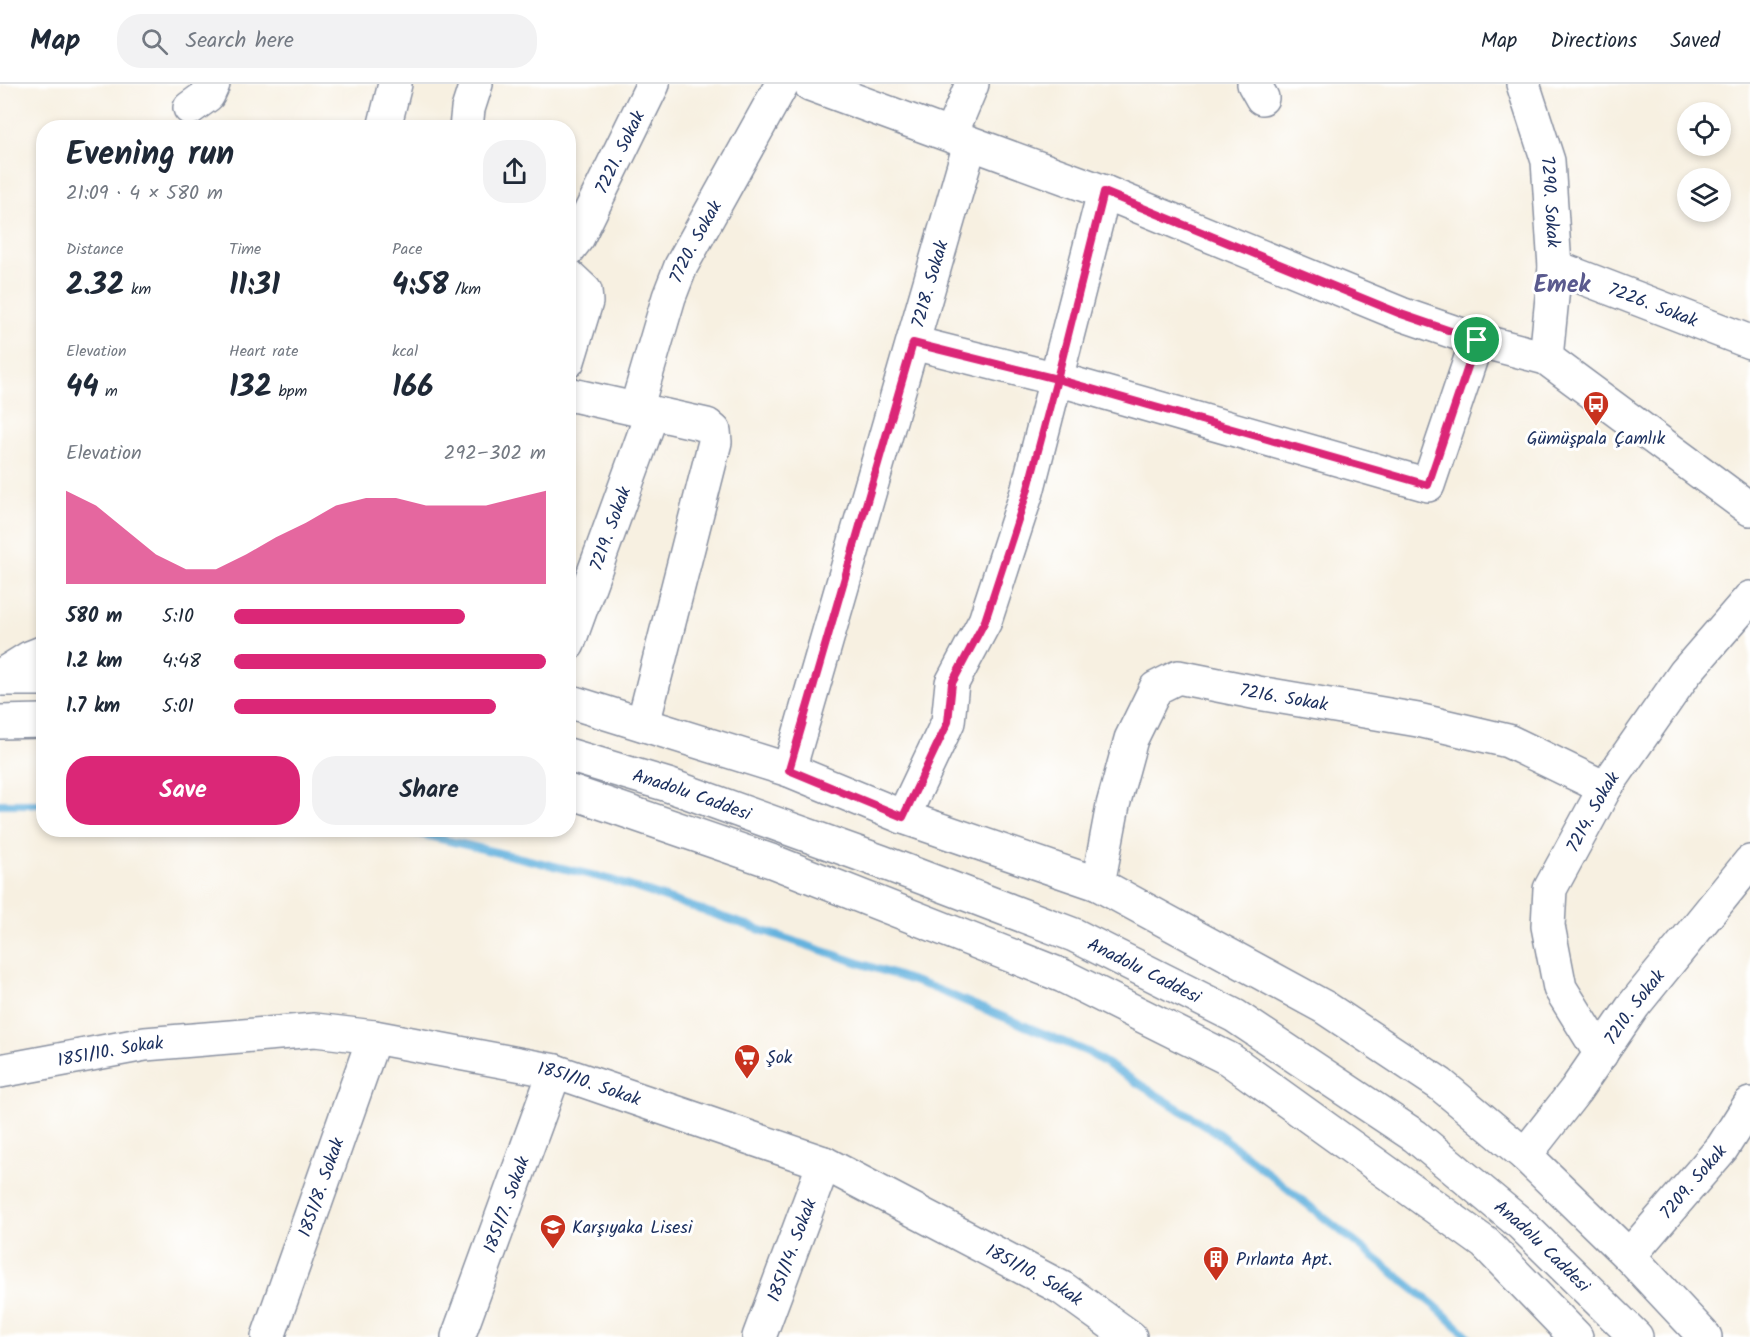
<!DOCTYPE html>
<html lang="en">
<head>
<meta charset="utf-8">
<style>
  :root { --surface:#fff; --page:#f2f2f3; --text:#1f2937; --muted:#747a83; --line:#e0e1e3; --accent:#db2777 }
  body { margin:0; font-family:Kalam,sans-serif; background:var(--page); color:var(--text); height:100vh; display:flex; flex-direction:column; font-size:22px; white-space:nowrap }
  * { box-sizing:border-box; margin:0 }
  p { font-size:20px; color:var(--muted) }
  .icon { flex:none; width:33px; height:33px; fill:none; stroke:currentColor; stroke-width:2; stroke-linecap:round; stroke-linejoin:round }
  .map { position:relative; flex:1; overflow:hidden }
  .details { position:absolute; left:36px; top:36px; width:540px; height:717px; display:flex; flex-direction:column; background:var(--surface); border-radius:24px; box-shadow:0 3px 9px #0003 }
  .details>* { flex:none }
  .fabs { position:absolute; left:1677px; top:18px; display:grid; gap:12px }
  .fabs a { display:grid; place-items:center; width:54px; height:54px; border-radius:50%; background:var(--surface); box-shadow:0 3px 9px #0003; font-size:30px }
  .pin { position:absolute; display:grid; place-items:center; width:51px; height:51px; color:#fff; margin:-26px; border:3px solid #fff; border-radius:50%; box-shadow:0 2px 6px #0007 }
  .round { display:grid; place-items:center; flex:none; width:63px; height:63px; border-radius:24px; background:var(--page) }
  .overview { display:flex; align-items:center; justify-content:space-between; height:102px; padding:0 30px }
  h1 { font-size:33px; font-weight:700; line-height:45px }
  .stats { display:grid; grid-template-columns:repeat(3,1fr); gap:9px; height:102px; padding:6px 30px }
  .stats div { display:grid; align-content:center }
  .stats b { font-size:30px; font-weight:700 }
  .stats small { font-size:16px; font-weight:400 }
  .stats p { font-size:16px }
  .chart { height:168px; padding:12px 30px }
  .chart p { display:flex; justify-content:space-between }
  .chart svg { width:100%; height:108px; margin-top:6px; fill:var(--accent); opacity:.7 }
  .primary-button { display:flex; gap:12px; margin-top:auto; padding:12px 30px }
  .primary-button a { flex:1; height:69px; border-radius:24px; background:var(--accent); color:#fff; font-size:24px; font-weight:700; line-height:69px; text-align:center }
  .primary-button a+a { background:var(--page); color:var(--text) }
  ul { padding:0 30px; list-style:none; font-size:20px }
  li { display:grid; grid-template-columns:96px 72px 1fr; align-items:center; height:45px }
  li i { height:15px; border-radius:8px; background:var(--accent) }
  header { display:flex; align-items:center; gap:36px; box-sizing:border-box; height:84px; padding:0 30px; background:var(--surface); border-bottom:2px solid var(--line) }
  header strong { font-size:28px }
  nav { display:flex; gap:33px; margin-inline-start:auto; font-size:21px }
  .search { width:420px; height:54px; background:var(--page); display:flex; align-items:center; gap:15px; box-sizing:border-box; padding:0 21px; border-radius:24px; color:var(--muted); font-size:22px }
  .map>svg:first-child { display:block }
  .lines { fill:none; stroke-linecap:round; stroke-linejoin:round }
  .stream { stroke:#65b2de; stroke-width:8 }
  .minor-casing { stroke:#8990a0; stroke-width:36 }
  .highway-casing { stroke:#8990a0; stroke-width:36 }
  .minor { stroke:#fff; stroke-width:33 }
  .highway { stroke:#fff; stroke-width:33 }
  .route-casing { stroke:#fff; stroke-width:12 }
  .route { stroke:#db2777; stroke-width:8 }
  .labels { text-anchor:middle; stroke-width:6; stroke-linejoin:round; paint-order:stroke }
  .street-label { font-size:18px; fill:#1b2f5e; stroke:#fff }
  .poi-label { font-size:18px; fill:#1b2f5e; stroke:#fff; text-anchor:start }
  .district-label { font-size:24px; font-weight:bold; fill:#5a5a8e; stroke:#fff }
</style>
</head>
<body>
<header>
<strong>Map</strong>
<div class="search"><svg class="icon" aria-label="search" viewBox="0 0 24 24"><circle cx="10" cy="10" r="6"/><path d="M15 15l6 6"/></svg>Search here</div>
<nav><a>Map</a><a>Directions</a><a>Saved</a></nav>
</header>
<div class="map">
<svg width="1750" height="1253" viewBox="0 0 1750 1253">
  <rect width="100%" height="100%" fill="#fff"/>
  <filter id="ink" filterUnits="userSpaceOnUse"><feTurbulence type="fractalNoise" baseFrequency=".0167" numOctaves="2"/><feDisplacementMap in="SourceGraphic" scale="12" xChannelSelector="R" yChannelSelector="G"/><feConvolveMatrix kernelMatrix="1 2 1 2 8 2 1 2 1" color-interpolation-filters="sRGB"/></filter>
  <filter id="wash" filterUnits="userSpaceOnUse"><feTurbulence type="fractalNoise" baseFrequency=".008" numOctaves="4" result="noise"/><feDisplacementMap in="SourceGraphic" scale="24" xChannelSelector="R" yChannelSelector="G"/><feGaussianBlur stdDeviation="1.35" result="paint"/><feColorMatrix in="noise" values="0 0 0 0 0 0 0 0 0 0 0 0 0 0 0 0 0 1.4 0 .05"/><feComposite in="paint" operator="in"/></filter>
  <g filter="url(#wash)">
    <rect width="100%" height="100%" fill="#f7f0e1"/>
    <g class="lines">
      <path class="stream" d="M0 720H44
        M404 746 612 796 931 903 1088 968 1219 1050 1435 1222 1469 1253"/>
    </g>
  </g>
  <g filter="url(#ink)">
    <g class="lines">
      <g class="minor-casing">
        <g id="minor">
          <path d="M810 0 1104 108 1401 230 1477 256 1546 274 1750 425"/>
          <path d="M1254 0 1262 14"/>
          <path id="s1" d="M1523 0 1548 77 1555 183 1546 274"/>
          <path d="M190 24 208 11 213 0"/>
          <path d="M384 44 395 0"/>
          <path d="M466 44 468 25 476 0"/>
          <path d="M951 50 972 0"/>
          <path id="s2" d="M568 166 578 153 653 0"/>
          <path id="s3" d="M1555 183 1750 258"/>
          <path d="M568 191 585 207 586 218 568 277"/>
          <path d="M913 259 1057 295 1428 401 1477 256"/>
          <path d="M568 310 707 341 714 347 715 358 643 640"/>
          <path id="s4" d="M636 325 669 213 681 182 782 0"/>
          <path id="s5" d="M568 560 652 329"/>
          <path d="M0 592 29 574 44 568"/>
          <path d="M568 617 789 686 903 733 1098 800 1324 923 1440 1000 1525 1071 1629 1172 1705 1253"/>
          <path id="s6" d="M789 686 970 60"/>
          <path d="M903 733 948 638 952 599 985 537 1027 408 1104 108"/>
          <path id="s7" d="M1098 800 1113 721 1131 655 1156 604 1178 593 1258 609 1418 636 1508 657 1605 704"/>
          <path id="s8" d="M1601 970 1560 904 1548 842 1550 805 1605 704 1685 589 1750 514"/>
          <path id="s9" d="M0 987 145 960 315 946 374 953 555 987 824 1079 1062 1204 1130 1253"/>
          <path id="s10" d="M1525 1071 1575 1007 1634 921 1750 778"/>
          <path id="s11" d="M1629 1172 1722 1064 1750 1020"/>
          <path id="s12" d="M268 1253 374 953"/>
          <path id="s13" d="M458 1253 555 987"/>
          <path id="s14" d="M759 1253 824 1079"/>
        </g>
      </g>
      <g class="highway-casing">
        <g id="highway">
          <path d="M0 595H44"/>
          <path d="M0 638 44 637"/>
          <path id="s15" d="M568 671 668 701 882 778 1074 851 1235 932 1415 1052 1521 1140 1636 1253"/>
          <path d="M568 707 774 778 1063 892 1229 975 1485 1159 1576 1253"/>
        </g>
      </g>
      <use href="#minor" class="minor"/>
      <use href="#highway" class="highway"/>
    </g>
  </g>
  <g class="lines" filter="url(#ink)">
    <g class="route-casing">
      <path id="route" d="M1477 256 1428 401 1057 295 1027 408 985 537 952 599 948 638 903 733 789 686 913 259 1057 295 1104 108 1401 230 1477 256"/>
    </g>
    <use href="#route" class="route"/>
  </g>
  <defs>
    <g id="bus-pin" transform="scale(1.35)"><path d="M0 17L-7.5 6A9.5 9.5 0 1 1 7.5 6Z" fill="#c8321e" stroke="#fff"/><path d="M-5-6H5V4H4V6H2V4H-2V6H-4V4H-5ZM-3.5-4V0h7V-4ZM-3.5 1.2v1.5H-2V1.2ZM2 1.2v1.5H3.5V1.2Z" fill="#fff"/></g>
    <g id="supermarket-pin" transform="scale(1.35)"><path d="M0 17L-7.5 6A9.5 9.5 0 1 1 7.5 6Z" fill="#c8321e" stroke="#fff"/><path d="M-6-5.5h2.5l.6 2H6L4.5 2H-2.5L-4.4-4H-6ZM-1.5 3.2a1.3 1.3 0 1 0 .1 0ZM3 3.2a1.3 1.3 0 1 0 .1 0Z" fill="#fff"/></g>
    <g id="school-pin" transform="scale(1.35)"><path d="M0 17L-7.5 6A9.5 9.5 0 1 1 7.5 6Z" fill="#c8321e" stroke="#fff"/><path d="M0-5L7-2L0 1L-7-2ZM-4 1L0 2.5L4 1V4Q0 6-4 4Z" fill="#fff"/></g>
    <g id="building-pin" transform="scale(1.35)"><path d="M0 17L-7.5 6A9.5 9.5 0 1 1 7.5 6Z" fill="#c8321e" stroke="#fff"/><path d="M-4-6H4V6H1V3H-1V6H-4ZM-2.5-4.3h1.7v1.8h-1.7ZM.8-4.3h1.7v1.8H.8ZM-2.5-1h1.7V.8h-1.7ZM.8-1h1.7V.8H.8Z" fill="#fff"/></g>
  </defs>
  <g fill-rule="evenodd">
    <use href="#bus-pin" x="1596" y="320"/>
    <use href="#supermarket-pin" x="747" y="973"/>
    <use href="#school-pin" x="553" y="1143"/>
    <use href="#building-pin" x="1216" y="1175"/>
  </g>
  <g class="labels">
    <g class="street-label">
      <text dy="6" stroke="none"><textPath href="#s2" startOffset="111">7221. Sokak</textPath></text>
      <text dy="6" stroke="none"><textPath href="#s1" startOffset="122">7290. Sokak</textPath></text>
      <text dy="6" stroke="none"><textPath href="#s4" startOffset="178">7720. Sokak</textPath></text>
      <text dy="6" stroke="none"><textPath href="#s6" startOffset="506">7218. Sokak</textPath></text>
      <text dy="6" stroke="none"><textPath href="#s3" startOffset="105">7226. Sokak</textPath></text>
      <text dy="6" stroke="none"><textPath href="#s5" startOffset="123">7219. Sokak</textPath></text>
      <text dy="6" stroke="none"><textPath href="#s7" startOffset="338">7216. Sokak</textPath></text>
      <text dy="6" stroke="none"><textPath href="#s15" startOffset="130">Anadolu Caddesi</textPath></text>
      <text dy="6" stroke="none"><textPath href="#s8" startOffset="266">7214. Sokak</textPath></text>
      <text dy="6" stroke="none"><textPath href="#s15" startOffset="616">Anadolu Caddesi</textPath></text>
      <text dy="6" stroke="none"><textPath href="#s10" startOffset="184">7210. Sokak</textPath></text>
      <text dy="6" stroke="none"><textPath href="#s9" startOffset="112">1851/10. Sokak</textPath></text>
      <text dy="6" stroke="none"><textPath href="#s9" startOffset="598">1851/10. Sokak</textPath></text>
      <text dy="6" stroke="none"><textPath href="#s11" startOffset="98">7209. Sokak</textPath></text>
      <text dy="6" stroke="none"><textPath href="#s12" startOffset="159">1851/8. Sokak</textPath></text>
      <text dy="6" stroke="none"><textPath href="#s13" startOffset="141">1851/7. Sokak</textPath></text>
      <text dy="6" stroke="none"><textPath href="#s15" startOffset="1102">Anadolu Caddesi</textPath></text>
      <text dy="6" stroke="none"><textPath href="#s14" startOffset="93">1851/14. Sokak</textPath></text>
      <text dy="6" stroke="none"><textPath href="#s9" startOffset="1084">1851/10. Sokak</textPath></text>
    </g>
    <g class="poi-label">
      <text x="1596" y="360" text-anchor="middle">Gümüşpala Çamlık</text>
      <text x="766" y="979">Şok</text>
      <text x="572" y="1149">Karşıyaka Lisesi</text>
      <text x="1236" y="1181">Pırlanta Apt.</text>
    </g>
    <g class="district-label">
      <text x="1562" y="208">Emek</text>
    </g>
  </g>
</svg>
<div class="fabs">
<a><svg class="icon" aria-label="locate" viewBox="0 0 24 24"><circle cx="12" cy="12" r="6"/><path d="M12 2v4M12 18v4M2 12h4M18 12h4"/></svg></a>
<a><svg class="icon" aria-label="layers" viewBox="0 0 24 24"><path d="M12 4l9 5-9 5-9-5zM3 14l9 5 9-5"/></svg></a>
</div>
<div class="pin" style="left:1477px;top:256px;background:#1e9e55"><svg class="icon" aria-label="arrive" viewBox="0 0 24 24"><path d="M6 21V4h12l-3 4 3 4H6"/></svg></div>
<section class="details">
<div class="overview"><div><h1>Evening run</h1><p>21:09 · 4 × 580 m</p></div><a class="round"><svg class="icon" aria-label="share" viewBox="0 0 24 24"><path d="M12 15V3M7 8l5-5 5 5M5 13v7h14v-7"/></svg></a></div>
<div class="stats">
<div><p>Distance</p><b>2.32<small> km</small></b></div>
<div><p>Time</p><b>11:31</b></div>
<div><p>Pace</p><b>4:58<small> /km</small></b></div>
</div>
<div class="stats">
<div><p>Elevation</p><b>44<small> m</small></b></div>
<div><p>Heart rate</p><b>132<small> bpm</small></b></div>
<div><p>kcal</p><b>166</b></div>
</div>
<div class="chart"><p><span>Elevation</span>292–302 m</p>
<svg viewBox="0 0 160 44" preserveAspectRatio="none"><path d="M0 44V6L10 12L20 22L30 32L40 38L50 38L60 32L70 25L80 19L90 12L100 9L110 9L120 12L130 12L140 12L150 9L160 6V44z"/></svg>
</div>
<ul>
<li><b>580 m</b>5:10<i style="width:74%"></i></li>
<li><b>1.2 km</b>4:48<i style="width:100%"></i></li>
<li><b>1.7 km</b>5:01<i style="width:84%"></i></li>
</ul>
<div class="primary-button"><a>Save</a><a>Share</a></div>
</section>
</div>
</body>
</html>
